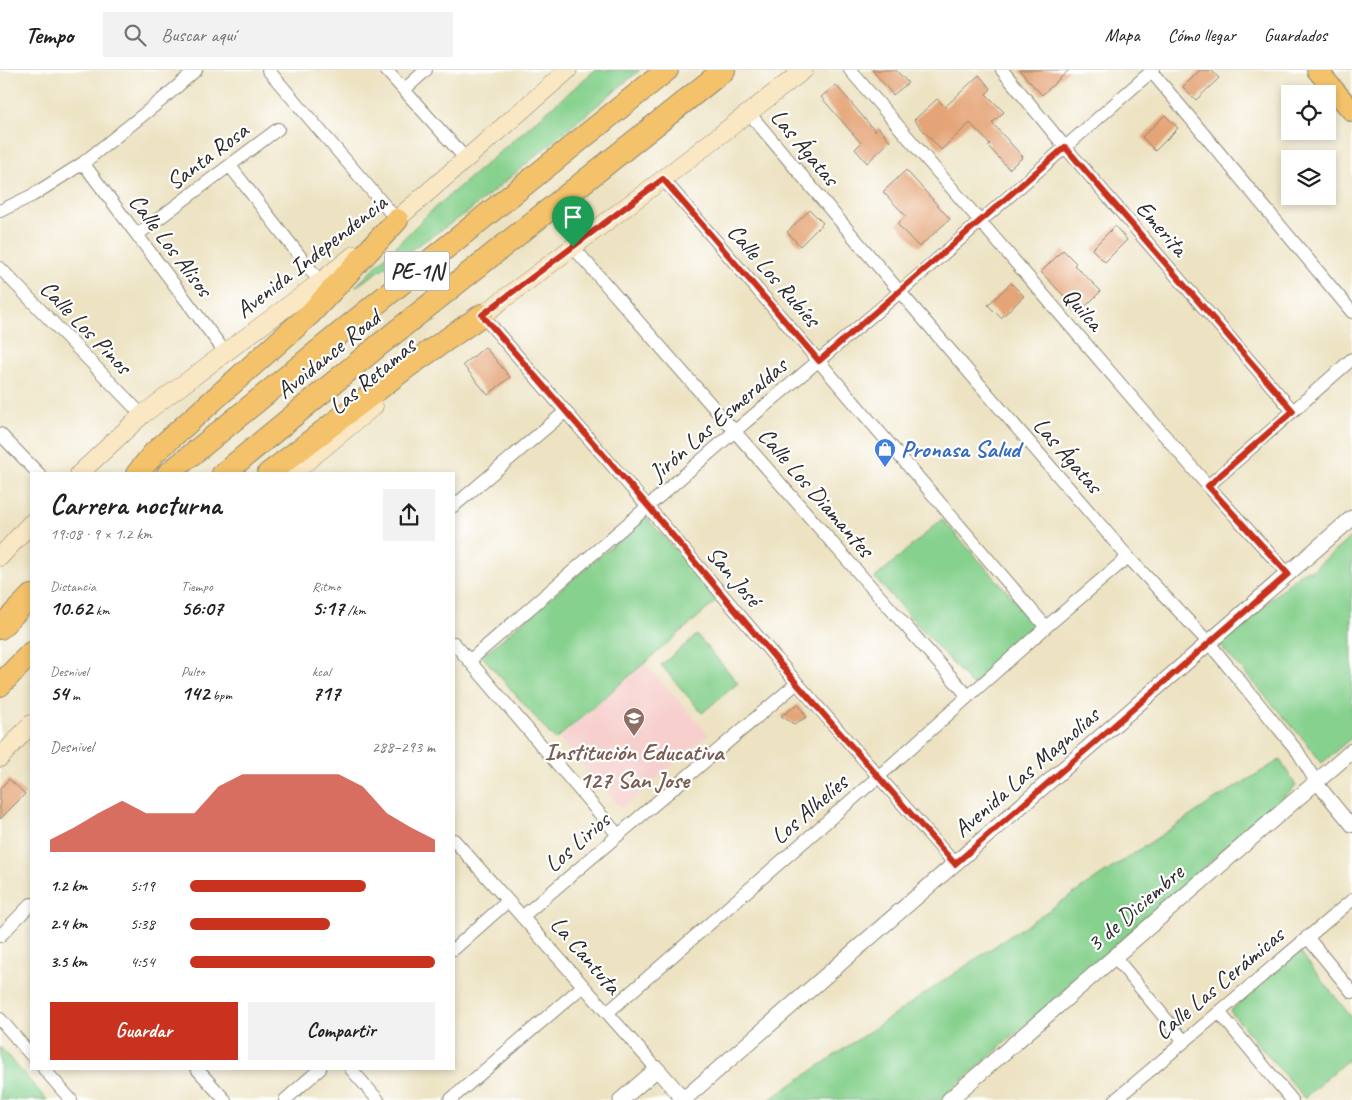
<!DOCTYPE html>
<html lang="es">
<head>
<meta charset="utf-8">
<style>
  :root { --surface:#fff; --page:#f2f2f2; --text:#202124; --muted:#757577; --line:#e0e0e0; --accent:#c8321e }
  body { margin:0; font-family:Caveat,sans-serif; background:var(--page); color:var(--text); height:100vh; display:flex; flex-direction:column; font-size:19px; white-space:nowrap }
  * { box-sizing:border-box; margin:0 }
  p { font-size:16px; color:var(--muted) }
  .icon { flex:none; width:28px; height:28px; fill:none; stroke:currentColor; stroke-width:2; stroke-linecap:round; stroke-linejoin:round }
  .map { position:relative; flex:1; overflow:hidden }
  .drawer { position:absolute; left:30px; top:402px; width:425px; height:598px; display:flex; flex-direction:column; background:var(--surface); border-radius:0px; box-shadow:0 2px 8px #0003 }
  .drawer>* { flex:none }
  .buttons { position:absolute; left:1281px; top:15px; display:grid; gap:10px }
  .buttons a { display:grid; place-items:center; width:55px; height:55px; border-radius:0px; background:var(--surface); box-shadow:0 2px 8px #0003; font-size:25px }
  .pin { position:absolute; display:grid; place-items:center; width:42px; height:42px; color:#fff; margin:-51px -21px; border-radius:50% 50% 50% 0; rotate:-45deg; box-shadow:0 0 5px #0007 }
  .pin .icon { rotate:45deg }
  .round { display:grid; place-items:center; flex:none; width:52px; height:52px; border-radius:0px; background:var(--page) }
  .headline { display:flex; align-items:center; justify-content:space-between; height:85px; padding:0 20px }
  h1 { font-size:28px; font-weight:600; line-height:38px }
  .stats { display:grid; grid-template-columns:repeat(3,1fr); gap:8px; height:85px; padding:5px 20px }
  .stats div { display:grid; align-content:center }
  .stats b { font-size:21px; font-weight:600 }
  .stats small { font-size:14px; font-weight:400 }
  .stats p { font-size:14px }
  .chart { height:140px; padding:10px 20px }
  .chart p { display:flex; justify-content:space-between }
  .chart svg { width:100%; height:90px; margin-top:5px; fill:var(--accent); opacity:.7 }
  .primary-button { display:flex; gap:10px; margin-top:auto; padding:10px 20px }
  .primary-button a { flex:1; height:58px; border-radius:0px; background:var(--accent); color:#fff; font-size:20px; font-weight:600; line-height:58px; text-align:center }
  .primary-button a+a { background:var(--page); color:var(--text) }
  ul { padding:0 20px; list-style:none; font-size:16px }
  li { display:grid; grid-template-columns:80px 60px 1fr; align-items:center; height:38px }
  li i { height:12px; border-radius:6px; background:var(--accent) }
  header { display:flex; align-items:center; gap:30px; box-sizing:border-box; height:70px; padding:0 25px; background:var(--surface); border-bottom:1px solid var(--line) }
  header strong { font-size:24px }
  nav { display:flex; gap:28px; margin-inline-start:auto; font-size:18px }
  .search { width:350px; height:45px; background:var(--page); display:flex; align-items:center; gap:12px; box-sizing:border-box; padding:0 18px; border-radius:0px; color:var(--muted); font-size:19px }
  .map>svg:first-child { display:block }
  .built { fill:#f7d0ce }
  .green { fill:#87d18e; stroke:#597e5c }
  .building { fill:#e5a477 }
  .lines { fill:none; stroke-linecap:round; stroke-linejoin:round }
  .minor-casing { stroke:#8c8777; stroke-width:14 }
  .tertiary-casing { stroke:#8c8777; stroke-width:17 }
  .secondary-casing { stroke:#8c8777; stroke-width:19 }
  .primary-casing { stroke:#8c8777; stroke-width:22 }
  .motorway-casing { stroke:#8c8777; stroke-width:24 }
  .minor { stroke:#fff; stroke-width:12 }
  .tertiary { stroke:#fff; stroke-width:15 }
  .secondary { stroke:#fae7c3; stroke-width:18 }
  .primary { stroke:#f3c26a; stroke-width:20 }
  .motorway { stroke:#f3c26a; stroke-width:22 }
  .route-casing { stroke:#fff; stroke-width:10 }
  .route { stroke:#c8321e; stroke-width:6 }
  .labels { text-anchor:middle; stroke-width:4.5; stroke-linejoin:round; paint-order:stroke }
  .shield { fill:#fff; stroke:#6b6b6b; stroke-width:1 }
  .shield-label { font-size:22px; font-weight:bold; fill:#2b2b2b }
  .street-label { font-size:24px; fill:#2b2b2b; stroke:#fff }
  .shop-label { font-size:24px; font-weight:bold; fill:#366cbe; stroke:#fff; text-anchor:start }
  .education-label { font-size:24px; font-weight:bold; fill:#785e54; stroke:#fff }
</style>
</head>
<body>
<header>
<strong>Tempo</strong>
<div class="search"><svg class="icon" aria-label="search" viewBox="0 0 24 24"><circle cx="10" cy="10" r="6"/><path d="M15 15l6 6"/></svg>Buscar aquí</div>
<nav><a>Mapa</a><a>Cómo llegar</a><a>Guardados</a></nav>
</header>
<div class="map">
<svg width="1352" height="1030" viewBox="0 0 1352 1030">
  <rect width="100%" height="100%" fill="#fff"/>
  <filter id="ink" filterUnits="userSpaceOnUse"><feTurbulence type="fractalNoise" baseFrequency=".02" numOctaves="2"/><feDisplacementMap in="SourceGraphic" scale="10" xChannelSelector="R" yChannelSelector="G"/><feConvolveMatrix kernelMatrix="1 2 1 2 8 2 1 2 1" color-interpolation-filters="sRGB"/></filter>
  <filter id="wash" filterUnits="userSpaceOnUse"><feTurbulence type="fractalNoise" baseFrequency=".0096" numOctaves="4" result="noise"/><feDisplacementMap in="SourceGraphic" scale="20" xChannelSelector="R" yChannelSelector="G"/><feGaussianBlur stdDeviation="1.12" result="paint"/><feColorMatrix in="noise" values="0 0 0 0 0 0 0 0 0 0 0 0 0 0 0 0 0 1.4 0 .05"/><feComposite in="paint" operator="in"/></filter>
  <g filter="url(#wash)">
    <rect width="100%" height="100%" fill="#ede3c3"/>
    <path class="built" d="M645 594 709 664 622 738 559 669Z"/>
    <path class="green" d="M595 0H640L468 142 355 217 430 142Z
      M646 447 719 529 555 670 482 586Z
      M942 449 1038 556 972 615 875 508Z
      M1352 466V667L1322 693 1305 671 1219 574 1303 501 1313 500Z
      M697 565 738 613 702 643 661 595Z
      M1280 690 1296 716 940 1030H769L986 882 1211 732Z
      M1299 881 1352 948V986L1304 1028 1230 941Z
      M0 977 47 1030H0Z"/>
    <g id="blocks">
      <path class="building" d="M872 0H896L908 13 893 25Z
        M1019 0H1069L1042 25Z
        M1200 0H1211L1219 8 1196 30 1183 17Z
        M979 5 991 19 986 24 1004 42 992 53 1023 87 1009 99 988 76 990 74 970 53 941 80 914 50 937 29 945 37Z
        M836 15 875 61 878 57 890 71 867 93 855 79 861 73 821 27Z
        M1165 45 1178 58 1155 81 1142 67Z
        M906 100 950 149 919 177 897 154 906 146 883 122Z
        M810 140 823 153 800 176 787 162Z
        M1115 156 1127 170 1105 192 1092 179Z
        M1063 180 1076 193 1074 195 1101 221 1078 244 1065 230 1067 229 1041 202Z
        M1011 213 1024 226 1001 248 988 235Z
        M485 277 510 307 488 325 463 295Z
        M798 634 807 647 794 654 781 646Z
        M9 709 25 724 0 749V718Z"/>
    </g>
  </g>
  <g filter="url(#ink)">
    <use href="#blocks" fill-opacity="0" stroke="#8c8777" stroke-width="1"/>
    <g class="lines">
      <g class="minor-casing">
        <path id="minor" d="M268 0 397 150
          M386 0 466 89
          M850 0 1208 416 1288 504
          M1002 0 1065 77 1293 341
          M1151 1 1352 242
          M404 20 426 0
          M749 43 900 222 1128 487 1209 573 1298 682 1316 712 1352 756
          M83 93 225 282
          M230 96 320 212
          M663 109 1046 557
          M0 141 33 125 83 93 164 28 196 0
          M137 165 278 59
          M573 177 864 509 968 626
          M0 198 142 345
          M482 245 648 437 797 613 955 794
          M0 364 39 404
          M1208 416 1352 289
          M454 436 566 341
          M454 573 618 765
          M469 591 735 361 900 222 1153 0
          M454 770 657 999
          M522 847 797 613
          M0 866 31 834
          M1307 867 1352 922
          M454 879 508 831
          M1114 886 1184 971
          M1219 942 1292 1030
          M607 943 878 707 1046 557 1128 487
          M0 949 31 985
          M44 999 71 1030
          M197 999 225 1030
          M351 999 378 1030
          M285 1030 320 999
          M450 1030 583 916
          M1115 1030 1352 830"/>
      </g>
      <g class="tertiary-casing">
        <path id="tertiary" d="M621 1030 657 999 684 1030
          M683 1030 1352 448
          M949 1030 1352 681"/>
      </g>
      <g class="secondary-casing">
        <path id="secondary" d="M388 157 568 0
          M472 253 663 109 804 0
          M79 404 142 345 320 212 354 185
          M292 404 374 336
          M0 487 31 453
          M0 688 31 654"/>
      </g>
      <g class="primary-casing">
        <path id="primary" d="M1317 0 1352 41"/>
      </g>
      <g class="motorway-casing">
        <path id="motorway" d="M137 404 154 383 310 244 397 150
          M168 404 356 250 667 0
          M223 404 378 276 724 0
          M268 404 407 297 482 245
          M0 558 31 526
          M0 615 31 583"/>
      </g>
      <use href="#minor" class="minor"/>
      <use href="#tertiary" class="tertiary"/>
      <use href="#secondary" class="secondary"/>
      <use href="#primary" class="primary"/>
      <use href="#motorway" class="motorway"/>
    </g>
  </g>
  <g class="lines" filter="url(#ink)">
    <g class="route-casing">
      <path id="route" d="M1065 77 1293 341 1208 416 1288 504 955 794 797 614 648 436 482 245 663 109 819 291Z"/>
    </g>
    <use href="#route" class="route"/>
  </g>
  <defs>
    <g id="shop-pin" transform="scale(1.125)"><path d="M0 17L-7.5 6A9.5 9.5 0 1 1 7.5 6Z" fill="#3f7fe0" stroke="#fff"/><path d="M-5-2.5h2.3a2.7 3.5 0 0 1 5.4 0H5L5.5 6h-11ZM-1.5-2.5h3a1.5 2.3 0 0 0-3 0Z" fill="#fff"/></g>
    <g id="school-pin" transform="scale(1.125)"><path d="M0 17L-7.5 6A9.5 9.5 0 1 1 7.5 6Z" fill="#8d6e63" stroke="#fff"/><path d="M0-5L7-2L0 1L-7-2ZM-4 1L0 2.5L4 1V4Q0 6-4 4Z" fill="#fff"/></g>
  </defs>
  <g fill-rule="evenodd">
    <use href="#shop-pin" x="885" y="379"/>
    <use href="#school-pin" x="634" y="648"/>
  </g>
  <g class="labels">
    <rect class="shield" x="384.5" y="181.5" width="65" height="39" rx="4"/>
    <g class="shield-label">
      <text x="417" y="209">PE-1N</text>
    </g>
    <g class="street-label">
      <text transform="translate(805 77) rotate(50)" y="8">Las Ágatas</text>
      <text transform="translate(207 86) rotate(-37)" y="8">Santa Rosa</text>
      <text transform="translate(1162 158) rotate(49)" y="8">Emerita</text>
      <text transform="translate(171 175) rotate(53)" y="8">Calle Los Alisos</text>
      <text transform="translate(311 186) rotate(-38)" y="8">Avenida Independencia</text>
      <text transform="translate(774 205) rotate(49)" y="8">Calle Los Rubíes</text>
      <text transform="translate(1083 239) rotate(49)" y="8">Quilca</text>
      <text transform="translate(86 257) rotate(46)" y="8">Calle Los Pinos</text>
      <text transform="translate(328 284) rotate(-39)" y="8">Avoidance Road</text>
      <text transform="translate(372 306) rotate(-40)" y="8">Las Retamas</text>
      <text transform="translate(718 349) rotate(-41)" y="8">Jirón Las Esmeraldas</text>
      <text transform="translate(1068 385) rotate(49)" y="8">Las Ágatas</text>
      <text transform="translate(816 422) rotate(49)" y="8">Calle Los Diamantes</text>
      <text transform="translate(734 506) rotate(50)" y="8">San José</text>
      <text transform="translate(1026 702) rotate(-41)" y="8">Avenida Las Magnolias</text>
      <text transform="translate(809 739) rotate(-41)" y="8">Los Alhelíes</text>
      <text transform="translate(577 772) rotate(-41)" y="8">Los Lirios</text>
      <text transform="translate(1135 838) rotate(-41)" y="8">3 de Diciembre</text>
      <text transform="translate(586 885) rotate(49)" y="8">La Cantuta</text>
      <text transform="translate(1219 913) rotate(-40)" y="8">Calle Las Cerámicas</text>
    </g>
    <g class="shop-label">
      <text x="901" y="387">Pronasa Salud</text>
    </g>
    <g class="education-label">
      <text x="634" y="690">Institución Educativa<tspan x="634" dy="28">127 San Jose</tspan></text>
    </g>
  </g>
</svg>
<div class="buttons">
<a><svg class="icon" aria-label="locate" viewBox="0 0 24 24"><circle cx="12" cy="12" r="6"/><path d="M12 2v4M12 18v4M2 12h4M18 12h4"/></svg></a>
<a><svg class="icon" aria-label="layers" viewBox="0 0 24 24"><path d="M12 4l9 5-9 5-9-5zM3 14l9 5 9-5"/></svg></a>
</div>
<div class="pin" style="left:573px;top:177px;background:#1e9e55"><svg class="icon" aria-label="arrive" viewBox="0 0 24 24"><path d="M6 21V4h12l-3 4 3 4H6"/></svg></div>
<section class="drawer">
<div class="headline"><div><h1>Carrera nocturna</h1><p>19:08 · 9 × 1.2 km</p></div><a class="round"><svg class="icon" aria-label="share" viewBox="0 0 24 24"><path d="M12 15V3M7 8l5-5 5 5M5 13v7h14v-7"/></svg></a></div>
<div class="stats">
<div><p>Distancia</p><b>10.62<small> km</small></b></div>
<div><p>Tiempo</p><b>56:07</b></div>
<div><p>Ritmo</p><b>5:17<small> /km</small></b></div>
</div>
<div class="stats">
<div><p>Desnivel</p><b>54<small> m</small></b></div>
<div><p>Pulso</p><b>142<small> bpm</small></b></div>
<div><p>kcal</p><b>717</b></div>
</div>
<div class="chart"><p><span>Desnivel</span>288–293 m</p>
<svg viewBox="0 0 160 44" preserveAspectRatio="none"><path d="M0 44V38L10 32L20 25L30 19L40 25L50 25L60 25L70 12L80 6L90 6L100 6L110 6L120 6L130 12L140 25L150 32L160 38V44z"/></svg>
</div>
<ul>
<li><b>1.2 km</b>5:19<i style="width:72%"></i></li>
<li><b>2.4 km</b>5:38<i style="width:57%"></i></li>
<li><b>3.5 km</b>4:54<i style="width:100%"></i></li>
</ul>
<div class="primary-button"><a>Guardar</a><a>Compartir</a></div>
</section>
</div>
</body>
</html>
